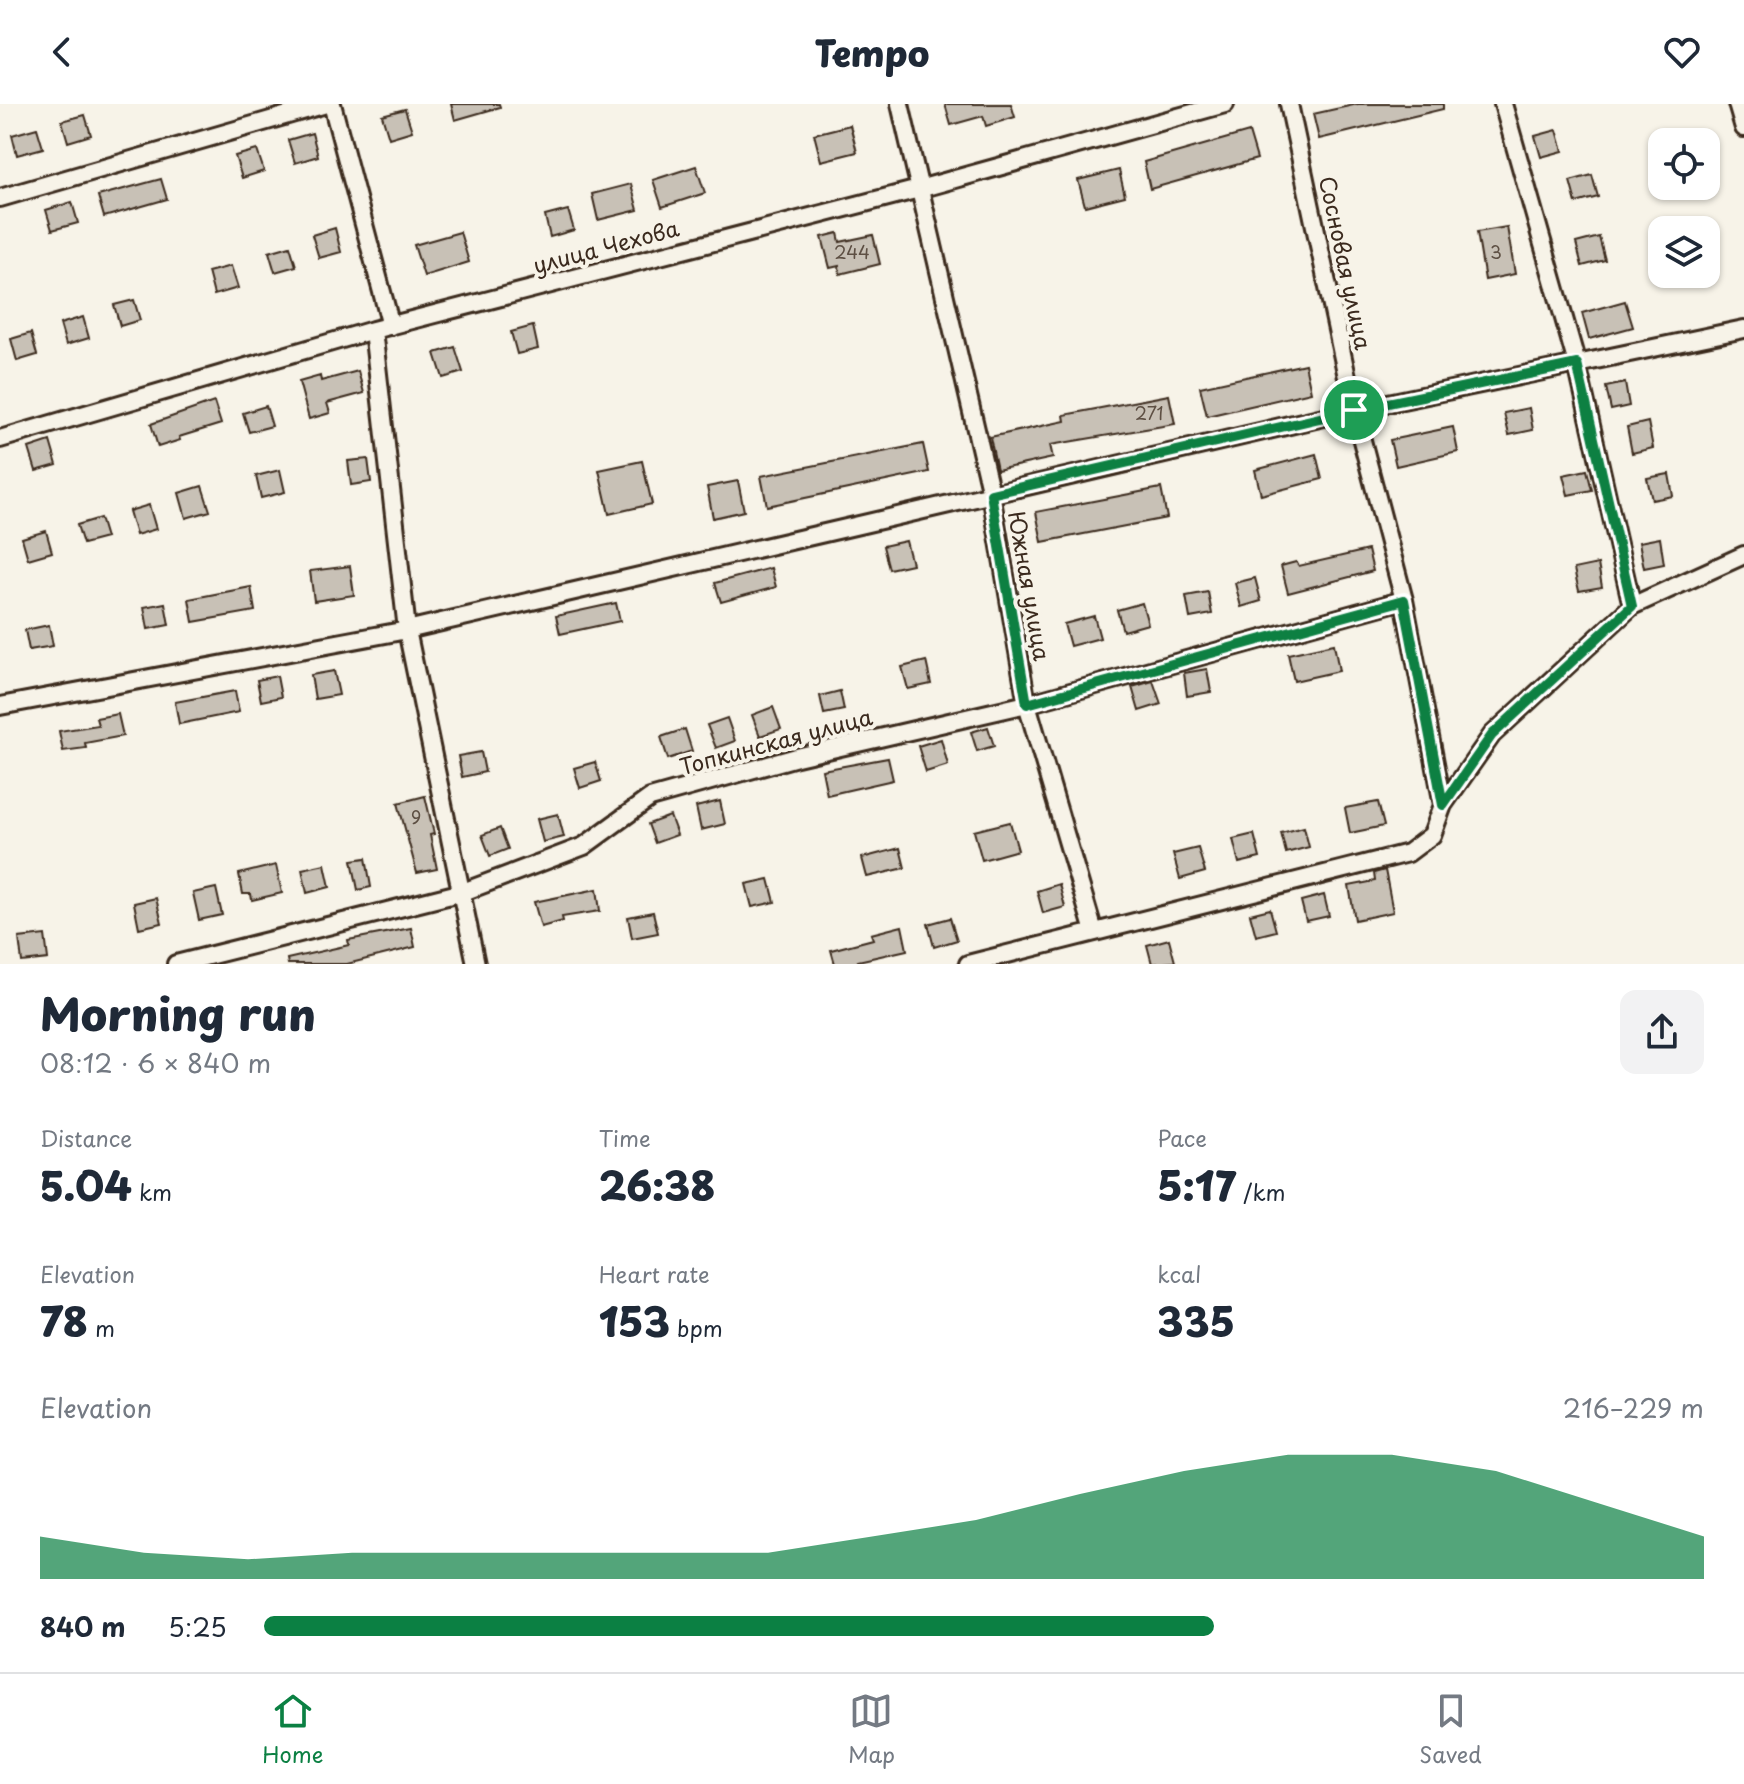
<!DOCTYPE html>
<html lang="en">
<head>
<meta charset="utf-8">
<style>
  :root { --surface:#fff; --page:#f2f2f3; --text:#1f2937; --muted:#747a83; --line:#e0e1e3; --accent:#0b8043 }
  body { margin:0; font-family:"Playpen Sans",sans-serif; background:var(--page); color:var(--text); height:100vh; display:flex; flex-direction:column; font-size:30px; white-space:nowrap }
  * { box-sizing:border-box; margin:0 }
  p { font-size:26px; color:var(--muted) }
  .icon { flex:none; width:44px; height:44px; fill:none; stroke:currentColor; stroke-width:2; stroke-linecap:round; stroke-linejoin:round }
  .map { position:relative; height:860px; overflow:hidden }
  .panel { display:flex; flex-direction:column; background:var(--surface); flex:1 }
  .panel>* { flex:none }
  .fabs { position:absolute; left:1648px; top:24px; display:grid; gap:16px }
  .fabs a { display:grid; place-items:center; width:72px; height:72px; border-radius:16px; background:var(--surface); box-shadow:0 2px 6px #0004; font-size:40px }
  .pin { position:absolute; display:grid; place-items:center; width:68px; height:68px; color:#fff; margin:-34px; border:4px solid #fff; border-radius:50%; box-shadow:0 2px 8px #0007 }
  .round { display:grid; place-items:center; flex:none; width:84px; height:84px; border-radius:16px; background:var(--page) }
  .headline { display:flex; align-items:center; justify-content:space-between; height:136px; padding:0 40px }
  h1 { font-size:44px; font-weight:800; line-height:60px }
  .stats { display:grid; grid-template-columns:repeat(3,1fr); gap:12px; height:136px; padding:8px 40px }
  .stats div { display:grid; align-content:center }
  .stats b { font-size:40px; font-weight:800 }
  .stats small { font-size:22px; font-weight:400 }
  .stats p { font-size:22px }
  .chart { height:224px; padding:16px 40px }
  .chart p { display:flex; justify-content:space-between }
  .chart svg { width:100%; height:144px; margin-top:8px; fill:var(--accent); opacity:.7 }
  ul { padding:0 40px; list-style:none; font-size:26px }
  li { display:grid; grid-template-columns:128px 96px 1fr; align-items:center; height:60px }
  li i { height:20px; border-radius:10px; background:var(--accent) }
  header { display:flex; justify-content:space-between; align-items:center; height:104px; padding:0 40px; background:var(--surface); font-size:36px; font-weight:800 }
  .dock { display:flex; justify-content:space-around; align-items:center; height:112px; border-top:2px solid var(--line); background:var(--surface); font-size:22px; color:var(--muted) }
  .dock a { display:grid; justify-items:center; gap:4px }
  .dock .current { color:var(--accent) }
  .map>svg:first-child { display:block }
  .building { fill:#c8c1b6; stroke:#3b2a1e; stroke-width:2 }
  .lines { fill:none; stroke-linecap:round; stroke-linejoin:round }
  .minor-casing { stroke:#3b2a1e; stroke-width:22 }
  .minor { stroke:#f7f3e8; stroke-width:16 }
  .route-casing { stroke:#fff; stroke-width:16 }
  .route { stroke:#0b8043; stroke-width:10 }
  .labels { text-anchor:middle; stroke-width:8; stroke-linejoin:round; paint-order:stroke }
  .number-label { font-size:18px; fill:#5e5044 }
  .street-label { font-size:22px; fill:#3b2a1e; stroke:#f7f3e8 }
</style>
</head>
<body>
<header><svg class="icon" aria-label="back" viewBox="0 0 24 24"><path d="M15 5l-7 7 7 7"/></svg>Tempo<svg class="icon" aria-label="heart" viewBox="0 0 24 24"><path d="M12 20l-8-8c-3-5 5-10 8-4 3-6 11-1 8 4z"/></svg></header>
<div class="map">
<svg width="1744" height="860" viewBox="0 0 1744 860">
  <rect width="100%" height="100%" fill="#f7f3e8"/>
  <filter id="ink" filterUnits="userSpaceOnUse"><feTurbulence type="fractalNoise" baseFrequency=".0125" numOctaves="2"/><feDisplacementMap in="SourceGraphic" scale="16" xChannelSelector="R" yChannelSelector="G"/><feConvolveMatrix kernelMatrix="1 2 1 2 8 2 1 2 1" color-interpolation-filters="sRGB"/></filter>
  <g filter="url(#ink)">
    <path class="building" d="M451 0H499L500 3 455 16Z
      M945 0H1011L1015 13 986 22 983 12 951 21Z
      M1358 0H1443V5L1319 35 1313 10Z
      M405 5 412 27 389 34 382 11Z
      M85 11 91 31 68 38 62 17Z
      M850 21 857 48 821 57 814 30Z
      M37 24 43 44 17 51 12 31Z
      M1557 26 1563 47 1541 53 1535 32Z
      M1249 28 1257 55 1150 85 1144 58Z
      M312 29 318 52 295 59 288 36Z
      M257 46 264 67 242 74 235 52Z
      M696 62 705 89 662 103 653 76Z
      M1119 66 1125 92 1085 102 1078 76Z
      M1592 71 1598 93 1576 99 1570 77Z
      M161 75 167 95 104 113 98 92Z
      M631 80 638 106 598 116 592 90Z
      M72 98 78 119 52 126 46 106Z
      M568 106 574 126 550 133 545 112Z
      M1507 123 1515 170 1485 176 1477 128Z
      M335 124 341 148 319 154 312 131Z
      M460 128 469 158 424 172 414 141Z
      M838 129 840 138 873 131 880 160 840 170 839 162 830 164 822 133Z
      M1599 133 1605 156 1582 162 1576 139Z
      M290 142 296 162 275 168 269 148Z
      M231 162 238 184 214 191 208 168Z
      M134 196 140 216 120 222 114 201Z
      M1625 197 1633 223 1589 235 1582 209Z
      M83 213 89 234 66 241 60 220Z
      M533 222 538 245 517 250 511 228Z
      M31 229 37 251 17 257 11 235Z
      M455 243 463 268 443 274 435 249Z
      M1305 260 1311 288 1207 312 1200 283Z
      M358 267 364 289 327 299 330 309 309 315 299 278 320 272 321 277Z
      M1625 279 1629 302 1611 306 1606 283Z
      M1169 291 1175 320 1050 341 1053 354 997 366 990 333 1065 317 1064 311Z
      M214 298 221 320 179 333 180 336 158 343 151 320Z
      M266 302 272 322 249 328 243 309Z
      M1529 304 1533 326 1509 331 1504 309Z
      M1648 318 1653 344 1632 349 1627 323Z
      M1453 323 1458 348 1396 362 1390 336Z
      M50 337 57 361 36 367 29 344Z
      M923 340 929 368 767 402 761 372Z
      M1316 350 1322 375 1261 391 1255 366Z
      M368 355 371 378 351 381 348 357Z
      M642 357 652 400 609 410 599 366Z
      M280 366 285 388 261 394 256 372Z
      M1587 366 1592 386 1568 391 1563 371Z
      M1669 370 1673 392 1652 396 1647 374Z
      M738 377 744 407 713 414 707 383Z
      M202 382 210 407 186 414 179 389Z
      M1161 384 1167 414 1042 438 1036 408Z
      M149 401 156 425 136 431 129 407Z
      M100 414 106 434 83 440 77 421Z
      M46 427 52 448 28 455 22 434Z
      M1660 434 1664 460 1644 464 1639 438Z
      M906 437 912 460 889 465 883 442Z
      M1368 446 1373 467 1288 489 1281 462 1296 458 1299 462Z
      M1598 460 1602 483 1579 487 1574 465Z
      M350 462 354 491 314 497 310 467Z
      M771 464 776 483 721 498 715 479Z
      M1255 474 1261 497 1241 503 1235 479Z
      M251 483 255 507 193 518 189 495Z
      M1208 488 1212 510 1190 514 1186 492Z
      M165 499 169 521 148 525 144 503Z
      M616 499 620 517 560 530 556 512Z
      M1142 499 1148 520 1123 527 1117 506Z
      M1094 512 1100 534 1070 542 1064 520Z
      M49 521 53 542 29 546 25 526Z
      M1334 540 1339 567 1294 577 1288 550Z
      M926 557 931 580 908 585 902 563Z
      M1207 565 1211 588 1187 592 1184 569Z
      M334 567 339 591 315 595 311 571Z
      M277 572 281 593 261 597 257 576Z
      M1153 577 1161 600 1139 607 1132 583Z
      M235 587 239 608 179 620 175 598Z
      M840 587 844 606 824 610 820 592Z
      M773 603 781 625 760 632 752 611Z
      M118 610 123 632 85 639 86 644 63 647 59 627 98 621 96 614Z
      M727 614 735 637 716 644 707 621Z
      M988 623 994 642 977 647 971 628Z
      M685 625 692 647 668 655 661 633Z
      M941 635 948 661 926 668 918 642Z
      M481 648 485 668 462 673 458 652Z
      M888 654 893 676 827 691 822 666Z
      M595 658 601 677 580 684 574 664Z
      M425 692 434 730 430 731 437 765 417 769 398 699Z
      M720 697 725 720 701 726 696 703Z
      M1378 698 1384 722 1350 729 1345 704Z
      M558 710 564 733 543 738 537 715Z
      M670 712 677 731 655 739 648 720Z
      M1010 718 1018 746 982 756 974 727Z
      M1304 723 1309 743 1286 749 1281 729Z
      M500 724 508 745 490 752 482 731Z
      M1254 730 1260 754 1239 759 1233 735Z
      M900 744 905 764 867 773 862 754Z
      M1198 744 1205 768 1180 775 1173 750Z
      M366 754 371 783 358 786 352 756Z
      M325 760 330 783 307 789 302 765Z
      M276 761 282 789 252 796 251 790H243L239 770Z
      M1385 766 1393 808 1355 816 1349 782 1375 777 1374 769Z
      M769 775 775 798 752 803 746 780Z
      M1059 780 1065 803 1043 809 1037 787Z
      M216 784 222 811 199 816 193 789Z
      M597 785 600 807 562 813 563 817 541 823 534 798Z
      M1324 791 1329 812 1306 817 1301 797Z
      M156 794 162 819 139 824 134 799Z
      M1270 805 1276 827 1256 832 1250 810Z
      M653 808 658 829 632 834 628 813Z
      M950 814 957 836 934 843 928 820Z
      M902 822 907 846 858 857 859 860H835L831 846 873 835 871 830Z
      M411 824 415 843 347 860H288L287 855 349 841 348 836Z
      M45 831 48 855 22 858 19 834Z
      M1169 835 1175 858 1152 860 1147 841Z"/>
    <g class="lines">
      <g class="minor-casing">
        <path id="minor" d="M332 0 391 222
          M900 0 991 390 1027 600 1094 828
          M1289 0 1354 306 1404 496 1443 701
          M1737 0 1744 24
          M0 94 326 0
          M373 226 407 526 476 860
          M0 335 373 226 919 85 1225 0
          M1632 502 1744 451
          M0 602 407 526 1354 306 1577 260 1503 0
          M176 860 463 788 584 742 650 694 797 653 1027 600 1404 496
          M968 860 1408 749 1432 731 1443 701 1492 631 1632 502 1577 260 1744 225"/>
      </g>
      <use href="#minor" class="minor"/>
    </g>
  </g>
  <g class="lines" filter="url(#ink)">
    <g class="route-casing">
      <path id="route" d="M1577 260 1632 502 1492 631 1443 701 1404 496 1027 600 991 390 1354 306Z"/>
    </g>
    <use href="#route" class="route"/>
  </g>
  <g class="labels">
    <g class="number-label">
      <text x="852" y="155">244</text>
      <text x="1496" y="155">3</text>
      <text x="1149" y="316">271</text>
      <text x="416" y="720">9</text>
    </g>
    <g class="street-label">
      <text transform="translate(606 143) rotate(-15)" y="8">улица Чехова</text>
      <text transform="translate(1345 159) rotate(78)" y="8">Сосновая улица</text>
      <text transform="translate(1029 482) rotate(80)" y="8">Южная улица</text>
      <text transform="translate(776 638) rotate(-15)" y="8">Топкинская улица</text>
    </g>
  </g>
</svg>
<div class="fabs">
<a><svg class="icon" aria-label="locate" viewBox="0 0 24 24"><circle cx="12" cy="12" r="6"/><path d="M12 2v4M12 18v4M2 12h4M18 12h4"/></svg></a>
<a><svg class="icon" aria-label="layers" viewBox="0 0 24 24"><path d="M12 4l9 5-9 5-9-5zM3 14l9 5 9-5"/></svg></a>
</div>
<div class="pin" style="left:1354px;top:306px;background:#1e9e55"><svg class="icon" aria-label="arrive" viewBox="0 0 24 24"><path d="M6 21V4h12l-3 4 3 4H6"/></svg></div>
</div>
<section class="panel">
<div class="headline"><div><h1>Morning run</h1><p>08:12 · 6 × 840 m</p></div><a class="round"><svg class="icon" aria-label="share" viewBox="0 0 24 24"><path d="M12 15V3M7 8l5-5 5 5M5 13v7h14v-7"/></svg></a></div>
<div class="stats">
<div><p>Distance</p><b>5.04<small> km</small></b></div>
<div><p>Time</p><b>26:38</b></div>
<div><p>Pace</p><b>5:17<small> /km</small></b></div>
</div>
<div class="stats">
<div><p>Elevation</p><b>78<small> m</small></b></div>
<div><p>Heart rate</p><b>153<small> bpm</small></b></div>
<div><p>kcal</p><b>335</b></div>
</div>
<div class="chart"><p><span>Elevation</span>216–229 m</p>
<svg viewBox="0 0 160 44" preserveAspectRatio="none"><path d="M0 44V31L10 36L20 38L30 36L40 36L50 36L60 36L70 36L80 31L90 26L100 18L110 11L120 6L130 6L140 11L150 21L160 31V44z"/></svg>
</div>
<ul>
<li><b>840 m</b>5:25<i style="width:66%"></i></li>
</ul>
</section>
<nav class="dock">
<a class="current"><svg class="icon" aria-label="home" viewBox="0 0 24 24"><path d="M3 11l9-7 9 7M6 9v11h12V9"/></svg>Home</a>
<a><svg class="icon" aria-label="map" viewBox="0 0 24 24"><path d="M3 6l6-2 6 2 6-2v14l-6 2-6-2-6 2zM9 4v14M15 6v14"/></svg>Map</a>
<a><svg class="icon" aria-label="saved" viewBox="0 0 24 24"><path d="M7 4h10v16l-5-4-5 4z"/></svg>Saved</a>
</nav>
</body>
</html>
